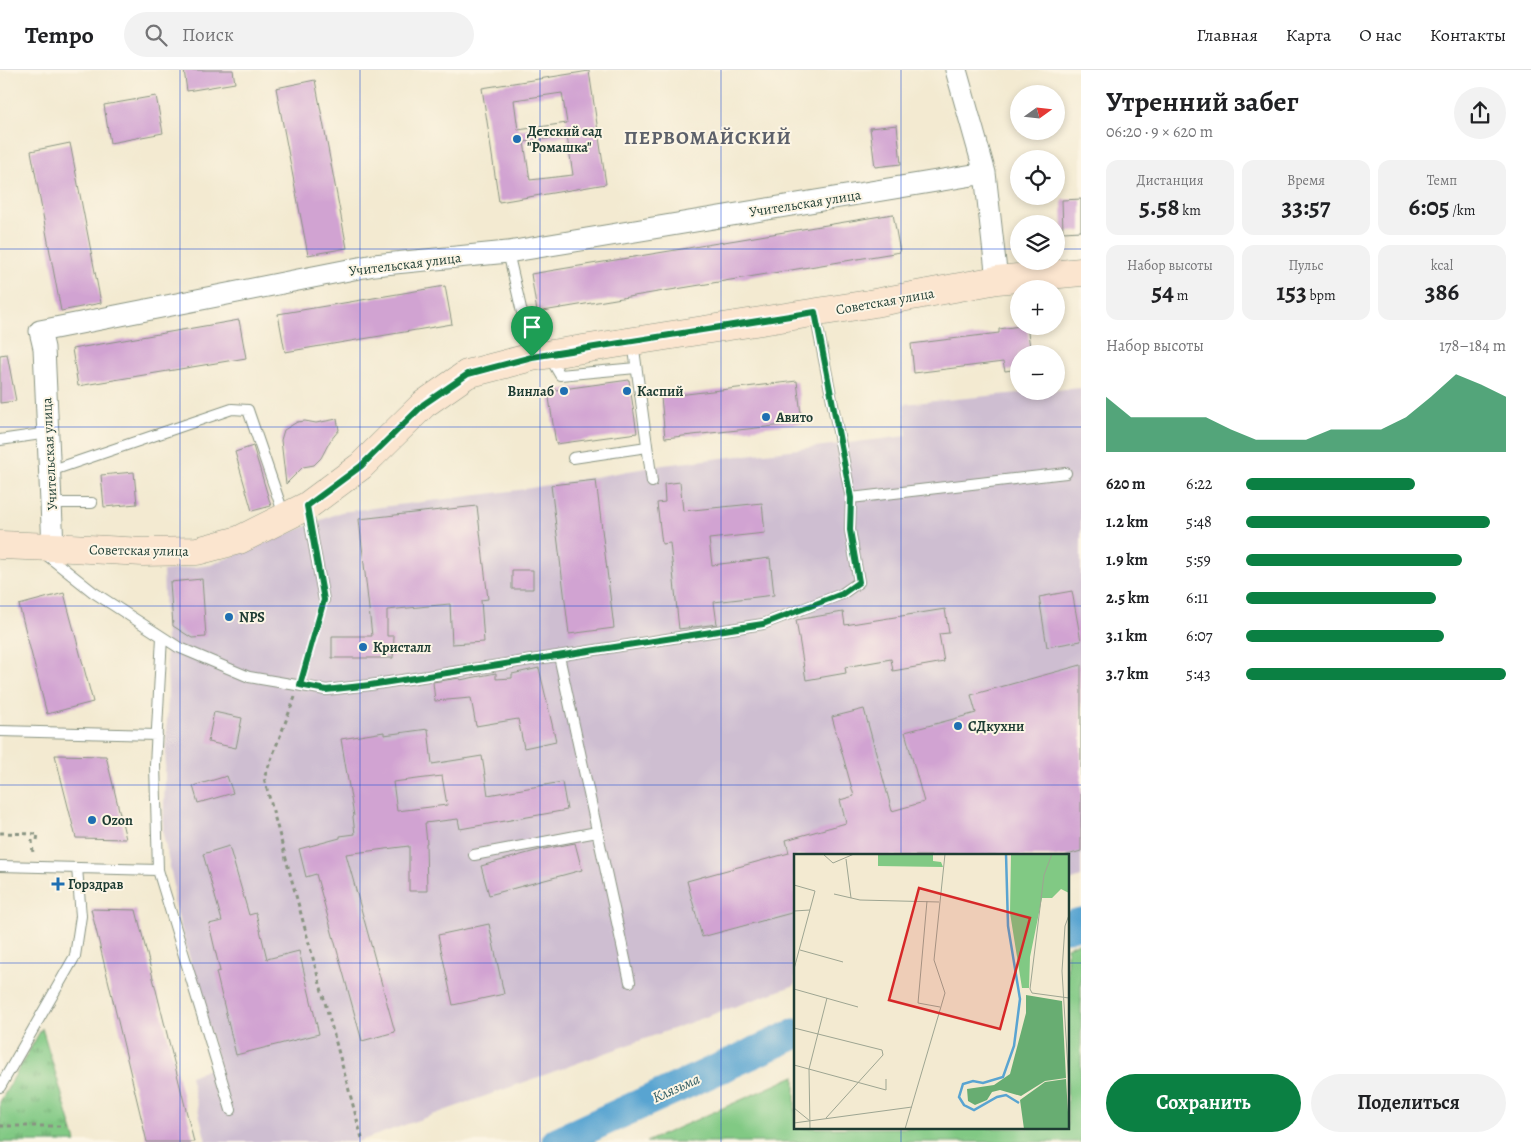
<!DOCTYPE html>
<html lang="ru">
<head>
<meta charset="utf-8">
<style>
  :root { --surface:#fff; --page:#f2f2f2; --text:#202124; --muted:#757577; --line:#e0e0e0; --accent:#0b8043 }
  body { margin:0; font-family:Alegreya,serif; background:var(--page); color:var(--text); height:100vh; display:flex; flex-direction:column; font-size:19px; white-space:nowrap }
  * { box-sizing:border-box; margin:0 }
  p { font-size:16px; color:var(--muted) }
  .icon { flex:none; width:28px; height:28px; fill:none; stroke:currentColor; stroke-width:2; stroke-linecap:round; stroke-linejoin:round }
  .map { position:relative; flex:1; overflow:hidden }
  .drawer { display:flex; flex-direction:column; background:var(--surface); width:450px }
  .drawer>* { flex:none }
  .needle { width:32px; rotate:75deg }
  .controls { position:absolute; left:1010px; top:15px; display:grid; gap:10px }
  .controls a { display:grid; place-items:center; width:55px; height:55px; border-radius:50%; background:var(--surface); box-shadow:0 2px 8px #0003; font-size:25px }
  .pin { position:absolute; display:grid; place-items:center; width:42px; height:42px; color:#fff; margin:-51px -21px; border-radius:50% 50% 50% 0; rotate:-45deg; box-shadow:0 0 5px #0007 }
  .pin .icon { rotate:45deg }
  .round { display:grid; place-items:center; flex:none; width:52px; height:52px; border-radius:26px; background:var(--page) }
  .head { display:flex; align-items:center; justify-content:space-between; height:85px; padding:0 25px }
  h1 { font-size:28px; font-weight:700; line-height:38px }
  .stats { display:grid; grid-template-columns:repeat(3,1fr); gap:8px; height:85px; padding:5px 25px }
  .stats div { display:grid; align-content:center; border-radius:12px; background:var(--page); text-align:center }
  .stats b { font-size:25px; font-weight:700 }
  .stats small { font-size:14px; font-weight:400 }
  .stats p { font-size:14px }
  .chart { height:140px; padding:10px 25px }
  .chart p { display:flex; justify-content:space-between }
  .chart svg { width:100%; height:90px; margin-top:5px; fill:var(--accent); opacity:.7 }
  .button { display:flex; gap:10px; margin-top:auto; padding:10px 25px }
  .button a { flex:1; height:58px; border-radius:30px; background:var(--accent); color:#fff; font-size:20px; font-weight:700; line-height:58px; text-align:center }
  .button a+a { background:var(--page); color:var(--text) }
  ul { padding:0 25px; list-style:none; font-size:16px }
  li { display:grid; grid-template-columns:80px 60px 1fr; align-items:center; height:38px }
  li i { height:12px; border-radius:6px; background:var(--accent) }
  header { display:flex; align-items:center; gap:30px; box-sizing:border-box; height:70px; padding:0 25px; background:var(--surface); border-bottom:1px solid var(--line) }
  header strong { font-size:24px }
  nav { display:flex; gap:28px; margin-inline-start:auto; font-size:18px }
  .search { width:350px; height:45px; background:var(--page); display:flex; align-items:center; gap:12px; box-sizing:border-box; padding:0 18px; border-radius:28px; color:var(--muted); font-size:19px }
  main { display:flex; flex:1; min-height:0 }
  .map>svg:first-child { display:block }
  .industrial { fill:#cebed1 }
  .park { fill:url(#park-tufts); stroke:#50835c }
  .garden { fill:#81c984; stroke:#50835c }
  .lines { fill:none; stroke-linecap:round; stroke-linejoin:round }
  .river { stroke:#59a4d1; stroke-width:31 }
  .building { fill:#d1a3d2; fill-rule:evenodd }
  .lane-casing { stroke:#899482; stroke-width:12 }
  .street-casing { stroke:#899482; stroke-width:23 }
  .secondary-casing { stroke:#899482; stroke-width:29 }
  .path { stroke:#899482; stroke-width:3; stroke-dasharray:4 4; stroke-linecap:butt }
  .lane { stroke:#fff; stroke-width:10 }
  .street { stroke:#fff; stroke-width:21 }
  .secondary { stroke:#fbe5cf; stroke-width:28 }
  .route-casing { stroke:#fff; stroke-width:10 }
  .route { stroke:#0b8043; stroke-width:6 }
  .grid { fill:none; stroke:#1d4ed8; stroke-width:1; stroke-opacity:0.55 }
  .poi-dot { fill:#1f6fb2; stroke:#fcf5e5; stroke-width:2 }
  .labels { text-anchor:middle; stroke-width:4; stroke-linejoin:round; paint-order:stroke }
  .poi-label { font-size:14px; font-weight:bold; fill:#1f3d34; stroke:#fcf5e5; text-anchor:start }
  .street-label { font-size:14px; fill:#1f3d34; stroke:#fcf5e5 }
  .water-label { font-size:15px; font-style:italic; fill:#305c63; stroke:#fcf5e5 }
  .district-label { font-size:19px; font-weight:bold; letter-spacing:1px; fill:#5d616b; stroke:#fcf5e5 }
  .inset-river { fill:none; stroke:#59a4d1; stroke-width:2.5 }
  .inset-road { fill:none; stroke:#9ea592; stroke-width:1 }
  .view { fill:#d62828; fill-opacity:0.15; stroke:#d62828; stroke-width:2.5 }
  .inset-edge { fill:none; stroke:#1f3d34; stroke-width:2.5 }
</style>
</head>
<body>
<header>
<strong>Tempo</strong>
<div class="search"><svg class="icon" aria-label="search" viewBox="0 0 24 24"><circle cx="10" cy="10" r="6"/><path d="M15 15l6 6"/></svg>Поиск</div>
<nav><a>Главная</a><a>Карта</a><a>О нас</a><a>Контакты</a></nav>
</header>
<main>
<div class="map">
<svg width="1081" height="1072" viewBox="0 0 1081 1072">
  <defs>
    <pattern id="park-tufts" width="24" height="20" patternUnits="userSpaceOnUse" patternTransform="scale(1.25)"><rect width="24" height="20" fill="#81c984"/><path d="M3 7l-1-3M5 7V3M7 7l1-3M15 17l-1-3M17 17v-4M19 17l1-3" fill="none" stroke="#69a46d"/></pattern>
  </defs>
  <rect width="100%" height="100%" fill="#fcf5e5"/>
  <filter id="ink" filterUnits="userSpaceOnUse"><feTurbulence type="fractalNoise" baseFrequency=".02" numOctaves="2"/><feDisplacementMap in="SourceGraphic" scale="10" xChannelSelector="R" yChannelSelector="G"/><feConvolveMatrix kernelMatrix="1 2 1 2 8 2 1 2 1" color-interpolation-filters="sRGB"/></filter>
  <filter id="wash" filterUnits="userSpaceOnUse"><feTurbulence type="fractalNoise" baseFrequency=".0096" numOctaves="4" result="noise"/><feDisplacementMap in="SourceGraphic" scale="20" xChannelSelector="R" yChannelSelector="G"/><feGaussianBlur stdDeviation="1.12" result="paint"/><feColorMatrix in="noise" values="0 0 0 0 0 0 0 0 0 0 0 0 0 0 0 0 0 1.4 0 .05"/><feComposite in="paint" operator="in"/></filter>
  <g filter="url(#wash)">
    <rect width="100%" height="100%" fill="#f3ead1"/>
    <path class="industrial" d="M1081 318V807L1067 812V786H795V915L357 1072H206L190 1006 219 995 173 828 174 816 163 764 168 620 163 501 211 495 341 442 519 420 663 395 907 366 904 334 1041 321H1056V320Z"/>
    <path class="park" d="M42 958 76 1072H0V1032Z"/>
    <path class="garden" d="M1081 872V1072H646L795 1006V1058H1067V877Z"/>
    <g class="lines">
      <path class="river" d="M1067 857 1081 853
        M557 1072 795 964"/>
    </g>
    <g id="blocks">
      <path class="building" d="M184 0H233L235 13 187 21Z
        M589 1 606 114 499 132 482 18ZM562 23 567 53 518 60 514 30ZM567 66 573 105 530 110 524 72Z
        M315 10 347 178 308 185 276 18Z
        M156 26 163 63 110 73 104 35Z
        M897 55 901 94 875 97 870 58Z
        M70 73 101 233 61 241 31 81Z
        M1081 129V161L1063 162 1062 130Z
        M893 144 900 182 537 242 531 204Z
        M445 216 452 254 285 282 278 244Z
        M239 250 246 288 78 316 72 279Z
        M1020 256H1027L1031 284H1019V299L1005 301 1003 292 914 303 911 274 999 263V259Z
        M7 284 16 331 0 333V285Z
        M629 310 637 363 556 374 548 321Z
        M797 311 802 353 665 368 661 327Z
        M337 349 339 360 330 371 321 388 314 395 303 397 286 414 281 370 284 360 297 352 305 351 316 353Z
        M253 376 271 436 252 441 235 382Z
        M134 402 137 434 104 437 101 405Z
        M596 410 614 558 569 564 551 415Z
        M680 412 683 441 762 433 765 463 709 469 712 495 770 488 774 525 714 532 717 554 679 559 670 473 662 474 657 433 665 432 664 414Z
        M477 436 488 529 481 530 484 572 452 574 450 534 387 540V566H394L393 588H332V566H372L359 449Z
        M512 500H533V519H512Z
        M202 509 206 567 192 568 173 556 170 512Z
        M1072 521 1081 571 1047 577 1039 527Z
        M64 523 93 632 47 644 19 535Z
        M945 539 949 563 939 564 944 592 893 601 891 589 845 597 846 603 806 610 796 550 843 542 845 555Z
        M1081 595V781L1064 786H795V842L702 867 687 811 789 783 786 770 846 753 840 730 854 726 832 647 864 639 892 741 924 732 905 662 976 643 971 625Z
        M539 598 556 671 524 678 518 649 476 656 471 628 435 631 433 612 460 608V610L496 603V609L512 608V604Z
        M214 642 242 648 236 678 208 672Z
        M428 659 432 694 482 686 488 725 562 712 567 740 460 759 458 749 425 753 427 773H426L427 821H409V776L346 784 395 962 362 971 316 804 306 807 299 779 340 768V766L355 764 353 747 354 746 341 669 384 662V665ZM442 706 447 735 397 741 393 712Z
        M55 685 106 686 126 769 76 768Z
        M227 706 233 723 198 733 193 716Z
        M575 773 582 800 489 825 481 796 539 780Z
        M229 776 249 845 256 843 267 889 299 881 319 964 236 985 216 902 220 901 209 854 222 851 203 784Z
        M91 839 136 840 194 1072H147Z
        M489 854 504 924 453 935 438 865Z"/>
    </g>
  </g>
  <g filter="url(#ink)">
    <use href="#blocks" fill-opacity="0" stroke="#899482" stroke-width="1"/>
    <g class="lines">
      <g class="lane-casing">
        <path id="lane" d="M508 182 532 286
          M815 243 851 428
          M633 272 652 412
          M549 286 560 305 636 298
          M0 370 48 363
          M573 388 647 377
          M50 401 232 339 248 340 284 445
          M51 433H92
          M307 437 324 530
          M44 483 93 522 178 577 249 607 326 620 370 615 763 554 842 524 859 512 850 460 851 428 1066 403
          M162 567 155 695 158 800 231 1040
          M559 586 630 912
          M0 661 157 665
          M474 785 597 762
          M0 796 158 800
          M0 1017 75 886 81 846 77 798"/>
      </g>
      <g class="street-casing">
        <path id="street" d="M956 0 985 103 997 210
          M53 477 44 278 40 261 374 195 508 182 985 103"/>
      </g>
      <g class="secondary-casing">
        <path id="secondary" d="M0 475 53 477 143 482 197 481 239 470 307 436 361 396 424 334 467 304 532 287 869 234 997 210 1081 202"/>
      </g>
      <path class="path" d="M303 604 321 541
        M295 627 264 708 363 1072
        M0 763 38 764 37 770
        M32 770 33 785
        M0 1056H65"/>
      <use href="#lane" class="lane"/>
      <use href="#street" class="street"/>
      <use href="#secondary" class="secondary"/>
    </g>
  </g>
  <g class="lines" filter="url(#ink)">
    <g class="route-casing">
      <path id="route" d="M815 242 851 428 850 460 859 512 842 524 763 554 370 615 326 620 300 615 324 530 307 436 361 396 424 334 468 304 532 287Z"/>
    </g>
    <use href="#route" class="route"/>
  </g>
  <path class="grid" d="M180 0V1072M360 0V1072M540 0V1072M721 0V1072M901 0V786M0 179H1019M1056 179H1081M0 357H1081M0 536H1081M0 715H1081M0 893H795M1067 893H1081M901 1058V1072"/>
  <g class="poi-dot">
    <circle cx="517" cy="69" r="5"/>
    <circle cx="564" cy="321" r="5"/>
    <circle cx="627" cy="321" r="5"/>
    <circle cx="766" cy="347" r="5"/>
    <circle cx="229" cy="547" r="5"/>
    <circle cx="363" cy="577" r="5"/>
    <circle cx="958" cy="656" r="5"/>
    <circle cx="92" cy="750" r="5"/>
    <path d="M55.5 806.5h5v5h5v5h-5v5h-5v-5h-5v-5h5z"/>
  </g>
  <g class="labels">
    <g class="poi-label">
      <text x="527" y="66">Детский сад<tspan x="527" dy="16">"Ромашка"</tspan></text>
      <text x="554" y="326" text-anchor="end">Винлаб</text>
      <text x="637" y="326">Каспий</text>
      <text x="776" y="352">Авито</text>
      <text x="239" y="552">NPS</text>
      <text x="373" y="582">Кристалл</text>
      <text x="968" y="661">СДкухни</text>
      <text x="102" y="755">Ozon</text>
      <text x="68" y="819">Горздрав</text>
    </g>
    <g class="street-label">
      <text transform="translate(805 133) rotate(-9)" y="5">Учительская улица</text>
      <text transform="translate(405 194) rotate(-7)" y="5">Учительская улица</text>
      <text transform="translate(885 231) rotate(-10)" y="5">Советская улица</text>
      <text transform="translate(49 384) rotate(-93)" y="5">Учительская улица</text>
      <text transform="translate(139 480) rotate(1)" y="5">Советская улица</text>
    </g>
    <g class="water-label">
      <text transform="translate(676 1018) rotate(-24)" y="5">Клязьма</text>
    </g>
    <g class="district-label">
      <text x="708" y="74">ПЕРВОМАЙСКИЙ</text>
    </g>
  </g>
  <g transform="translate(794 784)">
    <rect width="275" height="275" fill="#f3ead1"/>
    <path d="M232 141 268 147 272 224 251 227 227 242 206 236 198 238 193 246 181 251 174 247 173 235 200 231 216 220 232 159ZM272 225 275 275H230L226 246 251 228Z" fill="#68ad72"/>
    <path d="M84 0H150L139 1V7L147 8 149 13 84 12ZM217 0H275V39L267 35 258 44H248L236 103 235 134H228L216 59Z" fill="#81c984"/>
    <path class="inset-river" d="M212 0 214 72 226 145 220 192 209 223 189 229 179 227 169 230 165 243 170 251 180 256 203 243 212 241 225 249"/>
    <path class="inset-road" d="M29 0 39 9 60 0M258 0 250 21 236 135 238 139 275 144M52 5 57 44M0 31 21 37 0 115M40 40 66 46 145 48M133 47 124 149 146 153M0 57 16 56M275 61 271 72 268 117 275 232M6 96 49 108M0 135 64 153M0 174 88 196 89 201 32 264M0 211 92 236V225M0 254 16 267M0 269 118 253M16 275 15 215 33 144M111 275 151 139 140 106 151 0"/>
    <path class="view" d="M125 34 236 64 206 175 95 146Z"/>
    <rect width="275" height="275" class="inset-edge"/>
  </g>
</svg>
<div class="controls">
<a><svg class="needle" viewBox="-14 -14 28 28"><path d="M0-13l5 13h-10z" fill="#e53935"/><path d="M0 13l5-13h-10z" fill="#757577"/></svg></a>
<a><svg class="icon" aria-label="locate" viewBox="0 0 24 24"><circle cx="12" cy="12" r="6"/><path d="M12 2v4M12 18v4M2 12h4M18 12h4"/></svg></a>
<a><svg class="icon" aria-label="layers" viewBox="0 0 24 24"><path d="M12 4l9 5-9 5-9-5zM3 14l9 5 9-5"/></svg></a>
<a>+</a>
<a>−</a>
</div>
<div class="pin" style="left:532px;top:287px;background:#1e9e55"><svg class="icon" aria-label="arrive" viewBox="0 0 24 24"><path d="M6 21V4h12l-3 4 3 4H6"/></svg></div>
</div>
<section class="drawer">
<div class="head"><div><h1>Утренний забег</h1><p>06:20 · 9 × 620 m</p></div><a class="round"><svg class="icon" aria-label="share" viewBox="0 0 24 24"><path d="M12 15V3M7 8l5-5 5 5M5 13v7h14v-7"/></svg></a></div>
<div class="stats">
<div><p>Дистанция</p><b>5.58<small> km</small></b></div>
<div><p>Время</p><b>33:57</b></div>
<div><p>Темп</p><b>6:05<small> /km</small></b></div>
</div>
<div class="stats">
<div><p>Набор высоты</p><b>54<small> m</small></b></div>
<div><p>Пульс</p><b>153<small> bpm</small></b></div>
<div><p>kcal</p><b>386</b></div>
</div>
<div class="chart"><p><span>Набор высоты</span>178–184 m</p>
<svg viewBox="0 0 160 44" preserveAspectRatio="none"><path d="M0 44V17L10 27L20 27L30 27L40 27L50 33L60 38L70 38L80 38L90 33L100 33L110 33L120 27L130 17L140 6L150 11L160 17V44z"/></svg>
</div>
<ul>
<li><b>620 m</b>6:22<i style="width:65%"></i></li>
<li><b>1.2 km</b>5:48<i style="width:94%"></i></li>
<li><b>1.9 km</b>5:59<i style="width:83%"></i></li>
<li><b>2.5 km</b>6:11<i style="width:73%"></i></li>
<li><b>3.1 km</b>6:07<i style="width:76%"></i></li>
<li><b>3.7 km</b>5:43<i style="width:100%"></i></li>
</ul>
<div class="button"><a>Сохранить</a><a>Поделиться</a></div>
</section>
</main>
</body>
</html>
